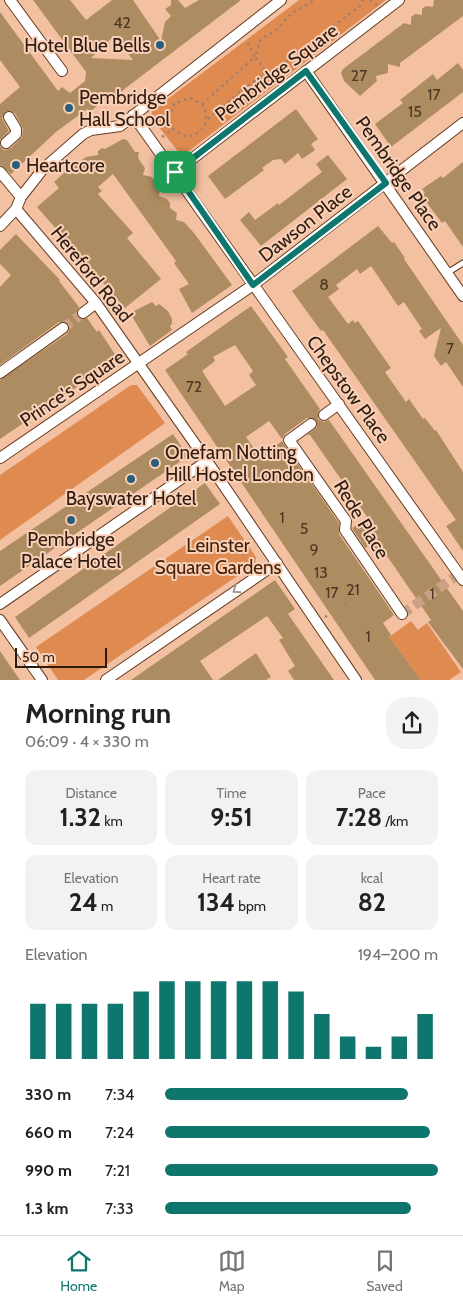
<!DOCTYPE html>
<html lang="en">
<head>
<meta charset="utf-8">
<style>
  :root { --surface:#fff; --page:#f2f2f2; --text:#202124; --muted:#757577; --line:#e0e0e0; --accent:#0f766e }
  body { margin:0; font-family:Cabin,sans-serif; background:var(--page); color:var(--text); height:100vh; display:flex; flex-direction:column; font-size:19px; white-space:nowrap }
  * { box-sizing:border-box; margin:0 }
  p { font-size:16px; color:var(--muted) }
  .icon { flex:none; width:28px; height:28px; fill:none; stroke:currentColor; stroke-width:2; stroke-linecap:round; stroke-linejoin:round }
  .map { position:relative; height:680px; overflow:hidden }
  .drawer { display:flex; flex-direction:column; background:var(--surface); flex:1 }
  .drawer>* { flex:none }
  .scale { position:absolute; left:15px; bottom:12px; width:92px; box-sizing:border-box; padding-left:5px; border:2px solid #2d1b0f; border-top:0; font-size:14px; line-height:18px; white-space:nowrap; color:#2d1b0f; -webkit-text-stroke:4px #f9d0b7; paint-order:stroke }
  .pin { position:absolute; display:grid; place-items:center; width:42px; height:42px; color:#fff; margin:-21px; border-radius:10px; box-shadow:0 2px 8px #0006 }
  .round { display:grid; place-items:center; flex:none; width:52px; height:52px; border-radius:20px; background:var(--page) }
  .head { display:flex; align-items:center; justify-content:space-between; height:85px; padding:0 25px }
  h1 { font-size:28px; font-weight:700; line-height:38px }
  .metrics { display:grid; grid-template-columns:repeat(3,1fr); gap:8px; height:85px; padding:5px 25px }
  .metrics div { display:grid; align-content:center; border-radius:12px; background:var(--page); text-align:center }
  .metrics b { font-size:25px; font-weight:700 }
  .metrics small { font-size:14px; font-weight:400 }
  .metrics p { font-size:14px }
  .chart { height:140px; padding:10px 25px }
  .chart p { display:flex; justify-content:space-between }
  .chart svg { width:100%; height:90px; margin-top:5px; stroke:var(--accent); stroke-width:6 }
  ul { padding:0 25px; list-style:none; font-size:16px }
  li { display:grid; grid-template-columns:80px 60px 1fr; align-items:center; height:38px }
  li i { height:12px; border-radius:6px; background:var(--accent) }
  .dock { display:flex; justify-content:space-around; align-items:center; height:70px; border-top:1px solid var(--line); background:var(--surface); font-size:14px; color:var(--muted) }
  .dock a { display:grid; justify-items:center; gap:2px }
  .dock .active { color:var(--accent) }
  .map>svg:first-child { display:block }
  .green { fill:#df8a51 }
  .building { fill:#ae8c61; fill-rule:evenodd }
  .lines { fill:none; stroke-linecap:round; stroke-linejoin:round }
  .minor-tunnel { stroke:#cba085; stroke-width:10; stroke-dasharray:10 5; stroke-linecap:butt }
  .service-casing { stroke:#653c20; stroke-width:7 }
  .minor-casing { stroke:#653c20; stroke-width:12 }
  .path { stroke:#a57f68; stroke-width:2.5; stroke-dasharray:2.5 4; stroke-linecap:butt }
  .service { stroke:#fff; stroke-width:5 }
  .minor { stroke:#fff; stroke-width:10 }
  .oneway { stroke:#a09893 }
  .route-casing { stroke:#fff; stroke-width:10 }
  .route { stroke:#0f766e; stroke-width:6 }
  .poi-dot { fill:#285e79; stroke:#f9d0b7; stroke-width:2 }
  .labels { text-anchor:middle; stroke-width:4; stroke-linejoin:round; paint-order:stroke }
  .number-label { font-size:16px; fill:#4d3724 }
  .poi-label { font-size:19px; fill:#2d1b0f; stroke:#f9d0b7; text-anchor:start }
  .street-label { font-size:19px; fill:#2d1b0f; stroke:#f9d0b7 }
  .park-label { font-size:19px; fill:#472105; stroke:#f9d0b7 }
</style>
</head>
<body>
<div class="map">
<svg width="463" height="680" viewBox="0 0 463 680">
  <rect width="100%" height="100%" fill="#f3c1a2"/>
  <path class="green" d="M299 0H386L185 154H180L151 117 152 111Z
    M131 385H137L165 423 0 540V475Z
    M228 516 256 557 255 564 84 680H58L36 647Z
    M411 621 418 630 427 623 461 672 449 680H421L389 637Z"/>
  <path class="building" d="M33 0H70L86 20 112 0H133L161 41 165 22 171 16 165 9 171 5V0H178L185 8 199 0H241L114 97 111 94 90 112 87 109 56 132 11 174 0 165V146L4 150 11 148 22 137 23 129 15 113 6 111 2 118 9 131 0 140V104L20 87 0 60V12L58 91 62 87 70 93 85 81 86 72ZM114 36 133 60 91 58Z
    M434 0H463V16L400 63V67L388 64V73L376 76 377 81 360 96 344 81 341 73 343 69 404 23 411 25V17L415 14 422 15V9L426 6 433 7Z
    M458 63 463 70V92L391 147 375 124 403 103 400 100 433 74 437 80Z
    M296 109 318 139 311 144 315 150 302 159 298 153 285 164 281 159 273 160 262 168 264 170 225 199 208 176Z
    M123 139 127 140 135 152H139L138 158 145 168 143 175 152 177 154 180 160 190 159 196 167 199 170 203V208L177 213 176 220 184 222 194 233 232 285 192 313 179 289 189 284 174 263 176 261 113 174 98 187 102 191 98 194 133 233 127 238 161 279 125 308 37 207 59 188 54 182 76 162 77 164 86 157 98 155V151L102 148 105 149Z
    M328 155 347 179 261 246 240 220 249 212 255 220 278 203 279 205 322 172 316 164Z
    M463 162V247L445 221 442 223 421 195 425 193 422 189 441 176 443 178Z
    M378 226 392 243 394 242 405 258 404 259 463 345V387L446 362 441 366 434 356 441 328 425 339 419 331 422 329 404 302 398 306 371 266 360 274 357 269 336 285 339 289 328 297 348 324 353 320 355 323 358 321 391 368 385 372 406 402 409 399 423 419 425 418 435 431 436 430 463 472V551L446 526 456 520 323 330 321 331 292 291Z
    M16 234 60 280 59 281 79 307 77 311V317L81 319 87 318 97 332 99 330 118 359 0 439V380L67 334 70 328 66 322H59L0 365V287L11 275 0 264V250Z
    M152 302 156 306 159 304 168 311 172 319V324L170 326 172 330 150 346 130 313Z
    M251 306 288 357 285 359 320 409 318 413V419L324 422 329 420 463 611V669L428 622 431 620 387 556 379 557 373 543 365 548 352 528 368 518 310 435H307L317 427 316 420 307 418 285 434 282 439 269 421 246 437 260 457 282 441 339 523V534L394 615 383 623 391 635 389 637 421 680H375L165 370 188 354 186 352ZM235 345 253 371 249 375 256 385 225 406 202 371 215 361 213 357Z
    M173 434 188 456 0 586V551Z
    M205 483 220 504 29 638 15 617Z
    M275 580 295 609 288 614 334 680H294L288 671 295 666 279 640 283 638 267 616 200 661 213 680H131Z
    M0 651 13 670 20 680H0Z
    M256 653 271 677 266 680H218Z"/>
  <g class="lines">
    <path class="minor-tunnel" d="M63 328 83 313
      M402 614 459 574"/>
    <g class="service-casing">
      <path id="service" d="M447 273 463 263"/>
    </g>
    <g class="minor-casing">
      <path id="minor" d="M10 0 62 71
        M306 71 463 296
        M133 115 463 580
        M6 143 16 134V129L9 117
        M0 172 21 197
        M175 172 399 0
        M16 209 96 303 207 461 356 680
        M0 226 16 209 21 197 43 169 83 134 91 130 120 126 281 0
        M83 313 96 303
        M0 373 63 328
        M324 415 339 404
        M311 424 289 440 346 521 345 530 402 614
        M0 458 253 285 463 123
        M0 604 207 461
        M0 620 42 680
        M106 680 277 563"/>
    </g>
    <path class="path" d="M370 0 377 5
      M269 75 255 57 261 39 275 31 291 14 314 0
      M278 81 269 75 360 6 363 0
      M202 104 255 57 247 41
      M208 119 266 71
      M162 137 173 129 186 137C205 134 211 120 202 104L190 98 174 104 169 118 173 129
      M344 604 350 601
      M325 617 330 614"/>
    <use href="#service" class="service"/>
    <use href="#minor" class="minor"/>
  </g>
  <defs><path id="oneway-chevron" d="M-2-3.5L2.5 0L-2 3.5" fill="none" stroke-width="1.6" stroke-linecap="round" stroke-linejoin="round" transform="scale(1.25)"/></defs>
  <use class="oneway" href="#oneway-chevron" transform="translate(236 590) rotate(146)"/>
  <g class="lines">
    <g class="route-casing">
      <path id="route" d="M306 71 386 183 253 285 175 172Z"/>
    </g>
    <use href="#route" class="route"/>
  </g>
  <g class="poi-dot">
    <circle cx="160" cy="45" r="5"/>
    <circle cx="69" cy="108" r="5"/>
    <circle cx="16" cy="165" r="5"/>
    <circle cx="155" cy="463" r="5"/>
    <circle cx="131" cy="479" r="5"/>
    <circle cx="71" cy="520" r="5"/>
  </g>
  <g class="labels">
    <g class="number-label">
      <text x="122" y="28">42</text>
      <text x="359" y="81">27</text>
      <text x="434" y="100">17</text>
      <text x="415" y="117">15</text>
      <text x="324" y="290">8</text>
      <text x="450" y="354">7</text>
      <text x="194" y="392">72</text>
      <text x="282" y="523">1</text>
      <text x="304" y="534">5</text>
      <text x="314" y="555">9</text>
      <text x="321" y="578">13</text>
      <text x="353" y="595">21</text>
      <text x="332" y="598">17</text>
      <text x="432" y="599">1</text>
      <text x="368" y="642">1</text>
    </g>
    <g class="poi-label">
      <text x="150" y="52" text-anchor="end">Hotel Blue Bells</text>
      <text x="79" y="104">Pembridge<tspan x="79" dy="22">Hall School</tspan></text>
      <text x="26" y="172">Heartcore</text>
      <text x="165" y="459">Onefam Notting<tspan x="165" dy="22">Hill Hostel London</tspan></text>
      <text x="131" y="505" text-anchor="middle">Bayswater Hotel</text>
      <text x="71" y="546" text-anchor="middle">Pembridge<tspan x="71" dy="22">Palace Hotel</tspan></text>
    </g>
    <g class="street-label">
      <text transform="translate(276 72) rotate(-37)" y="7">Pembridge Square</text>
      <text transform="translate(399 173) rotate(55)" y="7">Pembridge Place</text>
      <text transform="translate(305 223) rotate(-38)" y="7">Dawson Place</text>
      <text transform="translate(92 274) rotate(51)" y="7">Hereford Road</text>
      <text transform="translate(72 388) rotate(-34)" y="7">Prince's Square</text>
      <text transform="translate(349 389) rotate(54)" y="7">Chepstow Place</text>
      <text transform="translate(362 519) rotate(59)" y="7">Rede Place</text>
    </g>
    <g class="park-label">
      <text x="218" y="552">Leinster<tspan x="218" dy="22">Square Gardens</tspan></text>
    </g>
  </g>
</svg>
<div class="scale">50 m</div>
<div class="pin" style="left:175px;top:172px;background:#1e9e55"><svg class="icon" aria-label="arrive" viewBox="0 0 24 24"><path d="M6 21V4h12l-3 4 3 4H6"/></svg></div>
</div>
<section class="drawer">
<div class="head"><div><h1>Morning run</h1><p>06:09 · 4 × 330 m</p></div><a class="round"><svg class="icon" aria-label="share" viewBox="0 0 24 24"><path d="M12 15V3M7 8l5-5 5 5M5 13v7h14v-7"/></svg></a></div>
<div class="metrics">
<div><p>Distance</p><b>1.32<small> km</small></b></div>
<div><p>Time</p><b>9:51</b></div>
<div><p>Pace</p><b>7:28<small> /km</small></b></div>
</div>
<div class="metrics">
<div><p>Elevation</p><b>24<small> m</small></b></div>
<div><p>Heart rate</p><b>134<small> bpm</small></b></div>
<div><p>kcal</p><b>82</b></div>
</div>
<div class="chart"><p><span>Elevation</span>194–200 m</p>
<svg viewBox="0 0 160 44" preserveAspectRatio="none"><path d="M5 44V17M15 44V17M25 44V17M35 44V17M45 44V11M55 44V6M65 44V6M75 44V6M85 44V6M95 44V6M105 44V11M115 44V22M125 44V33M135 44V38M145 44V33M155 44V22"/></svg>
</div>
<ul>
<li><b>330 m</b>7:34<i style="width:89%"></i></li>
<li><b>660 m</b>7:24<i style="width:97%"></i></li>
<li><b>990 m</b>7:21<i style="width:100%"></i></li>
<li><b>1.3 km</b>7:33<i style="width:90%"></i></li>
</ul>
</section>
<nav class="dock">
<a class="active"><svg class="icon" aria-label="home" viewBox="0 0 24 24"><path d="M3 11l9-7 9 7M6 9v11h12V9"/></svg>Home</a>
<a><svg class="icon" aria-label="map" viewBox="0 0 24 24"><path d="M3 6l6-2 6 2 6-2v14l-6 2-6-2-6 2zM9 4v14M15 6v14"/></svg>Map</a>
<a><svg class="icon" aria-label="saved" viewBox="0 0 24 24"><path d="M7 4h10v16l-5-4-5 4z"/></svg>Saved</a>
</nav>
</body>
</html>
